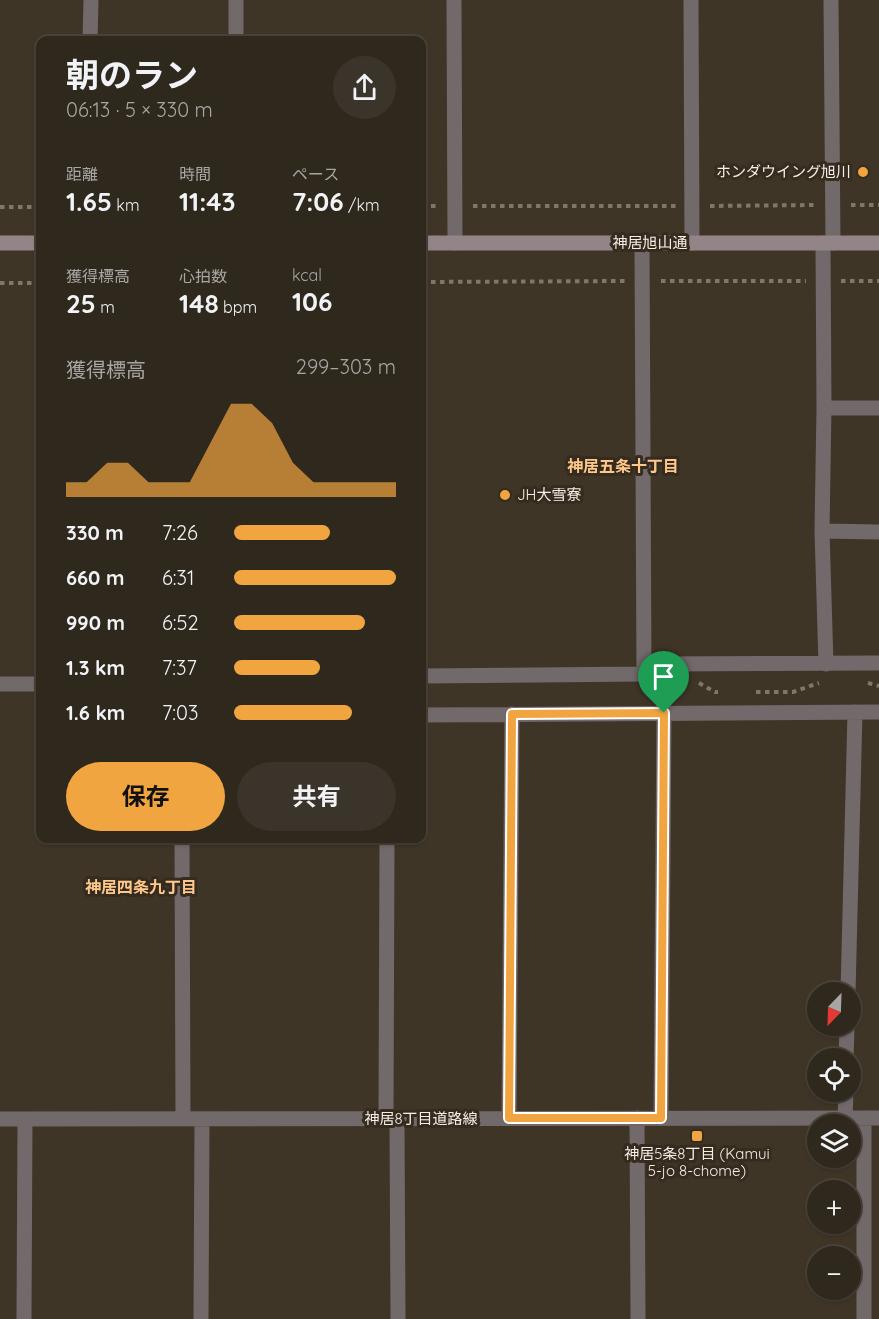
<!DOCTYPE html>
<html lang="ja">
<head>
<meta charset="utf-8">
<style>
  :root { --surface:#2f281d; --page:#3b342a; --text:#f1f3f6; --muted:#a7a6a4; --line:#4a443b; --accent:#f1a540 }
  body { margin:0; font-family:Quicksand,"Noto Sans JP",sans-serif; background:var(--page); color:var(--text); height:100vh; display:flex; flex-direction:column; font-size:22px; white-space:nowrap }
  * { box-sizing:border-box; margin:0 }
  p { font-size:20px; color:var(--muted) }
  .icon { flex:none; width:33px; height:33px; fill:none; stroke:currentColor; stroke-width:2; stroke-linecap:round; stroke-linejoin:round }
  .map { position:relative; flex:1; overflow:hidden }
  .sheet { position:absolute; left:36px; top:36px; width:390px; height:807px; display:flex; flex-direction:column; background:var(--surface); border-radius:12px; box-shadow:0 2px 4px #0004,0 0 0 2px var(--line) }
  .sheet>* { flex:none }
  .needle { width:39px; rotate:203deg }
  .buttons { position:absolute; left:807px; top:982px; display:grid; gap:12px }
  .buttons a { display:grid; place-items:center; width:54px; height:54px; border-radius:50%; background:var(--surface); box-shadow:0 2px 4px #0004,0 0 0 2px var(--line); font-size:30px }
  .pin { position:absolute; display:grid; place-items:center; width:51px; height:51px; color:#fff; margin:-62px -26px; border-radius:50% 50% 50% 0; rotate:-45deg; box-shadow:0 0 6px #0007 }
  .pin .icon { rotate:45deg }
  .round { display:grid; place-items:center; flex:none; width:63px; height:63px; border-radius:32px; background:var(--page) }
  .head { display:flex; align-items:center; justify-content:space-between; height:102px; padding:0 30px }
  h1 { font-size:33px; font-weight:700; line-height:45px }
  .metrics { display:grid; grid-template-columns:repeat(3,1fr); gap:9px; height:102px; padding:6px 30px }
  .metrics div { display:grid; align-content:center }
  .metrics b { font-size:26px; font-weight:700 }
  .metrics small { font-size:16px; font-weight:400 }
  .metrics p { font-size:16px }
  .chart { height:168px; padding:12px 30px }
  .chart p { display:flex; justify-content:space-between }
  .chart svg { width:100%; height:108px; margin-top:6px; fill:var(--accent); opacity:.7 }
  .action { display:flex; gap:12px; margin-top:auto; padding:12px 30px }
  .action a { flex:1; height:69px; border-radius:36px; background:var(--accent); color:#111; font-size:24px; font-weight:700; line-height:69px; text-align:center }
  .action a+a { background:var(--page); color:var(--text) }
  ul { padding:0 30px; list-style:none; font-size:20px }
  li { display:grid; grid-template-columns:96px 72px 1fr; align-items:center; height:45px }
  li i { height:15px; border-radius:8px; background:var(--accent) }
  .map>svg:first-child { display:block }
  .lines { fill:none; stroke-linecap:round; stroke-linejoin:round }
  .path { stroke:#7f776b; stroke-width:4; stroke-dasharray:4.5 4.5; stroke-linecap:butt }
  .street { stroke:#72696b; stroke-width:15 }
  .secondary { stroke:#938487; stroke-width:15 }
  .route-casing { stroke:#fff; stroke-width:12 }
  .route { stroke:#f1a540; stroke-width:8 }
  .poi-dot { fill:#f1a540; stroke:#352b1e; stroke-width:2 }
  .labels { text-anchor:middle; stroke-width:6; stroke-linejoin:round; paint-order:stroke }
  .poi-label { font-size:15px; fill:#f4eee5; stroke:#352b1e; text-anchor:end }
  .street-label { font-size:15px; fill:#f4eee5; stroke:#352b1e }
  .neighbourhood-label { font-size:16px; font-weight:bold; fill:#fec88a; stroke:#352b1e }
</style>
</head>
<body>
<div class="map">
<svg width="879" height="1319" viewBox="0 0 879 1319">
  <rect width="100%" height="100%" fill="#3f3527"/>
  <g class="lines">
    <path class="path" d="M851 205H879
      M422 206H439
      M473 206H676
      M710 206 817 205
      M0 207H40
      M661 281H806
      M841 281H879
      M422 282 626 281
      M0 283H40
      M699 683 715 692H718
      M868 683 879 686
      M756 692H793L819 683"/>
    <path class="street" d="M236 0V40
      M454 0 455 243
      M691 0 692 243
      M831 0 833 243
      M90 40 91 0
      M642 243 644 674
      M823 243 824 408 822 531 826 664
      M824 408H879
      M822 531 879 532
      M657 664 663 690 664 713 661 1118
      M422 676 644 674 657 664 879 663
      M0 684H40
      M422 715 879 712
      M182 838 183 1119
      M848 993 855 712
      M846 1059 847 1026
      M509 1118 512 714
      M637 1118 638 1319
      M845 1118 846 1092
      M0 1119 879 1118
      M386 1119 387 838
      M397 1119 398 1319
      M24 1319 25 1119
      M201 1319 202 1119
      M864 1319V1118"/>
    <path class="secondary" d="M0 243H40
      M422 243H879"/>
  </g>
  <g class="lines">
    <g class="route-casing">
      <path id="route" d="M664 713 661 1118H509L512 714Z"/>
    </g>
    <use href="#route" class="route"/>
  </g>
  <g class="poi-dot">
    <circle cx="863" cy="172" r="6"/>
    <circle cx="505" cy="495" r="6"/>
    <rect x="691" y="1130" width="12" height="12" rx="3"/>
  </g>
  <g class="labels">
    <g class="poi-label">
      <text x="851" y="177">ホンダウイング旭川</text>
      <text x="517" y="500" text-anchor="start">JH大雪寮</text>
      <text x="697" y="1159" text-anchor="middle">神居5条8丁目 (Kamui<tspan x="697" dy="17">5-jo 8-chome)</tspan></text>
    </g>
    <g class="street-label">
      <text x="650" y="248">神居旭山通</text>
      <text x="421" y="1124">神居8丁目道路線</text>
    </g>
    <g class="neighbourhood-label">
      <text x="623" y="472">神居五条十丁目</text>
      <text x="141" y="893">神居四条九丁目</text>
    </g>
  </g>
</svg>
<div class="buttons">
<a><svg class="needle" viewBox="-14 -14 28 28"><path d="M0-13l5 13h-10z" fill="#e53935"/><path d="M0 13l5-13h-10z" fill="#a7a6a4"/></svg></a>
<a><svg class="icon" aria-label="locate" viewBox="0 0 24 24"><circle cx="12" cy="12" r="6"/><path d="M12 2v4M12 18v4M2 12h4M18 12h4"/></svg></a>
<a><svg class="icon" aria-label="layers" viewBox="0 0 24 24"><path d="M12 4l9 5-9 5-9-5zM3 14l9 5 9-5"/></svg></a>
<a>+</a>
<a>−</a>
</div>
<div class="pin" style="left:664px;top:713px;background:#1e9e55"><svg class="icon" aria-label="arrive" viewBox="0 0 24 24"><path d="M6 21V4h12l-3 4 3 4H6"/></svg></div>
<section class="sheet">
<div class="head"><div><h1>朝のラン</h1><p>06:13 · 5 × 330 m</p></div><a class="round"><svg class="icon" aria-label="share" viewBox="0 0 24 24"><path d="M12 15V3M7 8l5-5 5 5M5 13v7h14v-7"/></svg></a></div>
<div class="metrics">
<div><p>距離</p><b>1.65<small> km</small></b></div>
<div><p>時間</p><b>11:43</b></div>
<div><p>ペース</p><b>7:06<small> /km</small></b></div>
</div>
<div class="metrics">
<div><p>獲得標高</p><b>25<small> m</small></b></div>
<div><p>心拍数</p><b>148<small> bpm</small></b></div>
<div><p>kcal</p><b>106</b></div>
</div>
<div class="chart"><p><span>獲得標高</span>299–303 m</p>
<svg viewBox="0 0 160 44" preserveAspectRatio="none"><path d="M0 44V38L10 38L20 30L30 30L40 38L50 38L60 38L70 22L80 6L90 6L100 14L110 30L120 38L130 38L140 38L150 38L160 38V44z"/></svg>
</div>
<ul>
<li><b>330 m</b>7:26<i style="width:59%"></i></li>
<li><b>660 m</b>6:31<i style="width:100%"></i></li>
<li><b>990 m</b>6:52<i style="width:81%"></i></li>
<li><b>1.3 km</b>7:37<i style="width:53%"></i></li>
<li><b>1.6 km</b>7:03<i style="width:73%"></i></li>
</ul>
<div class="action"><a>保存</a><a>共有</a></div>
</section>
</div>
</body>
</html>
